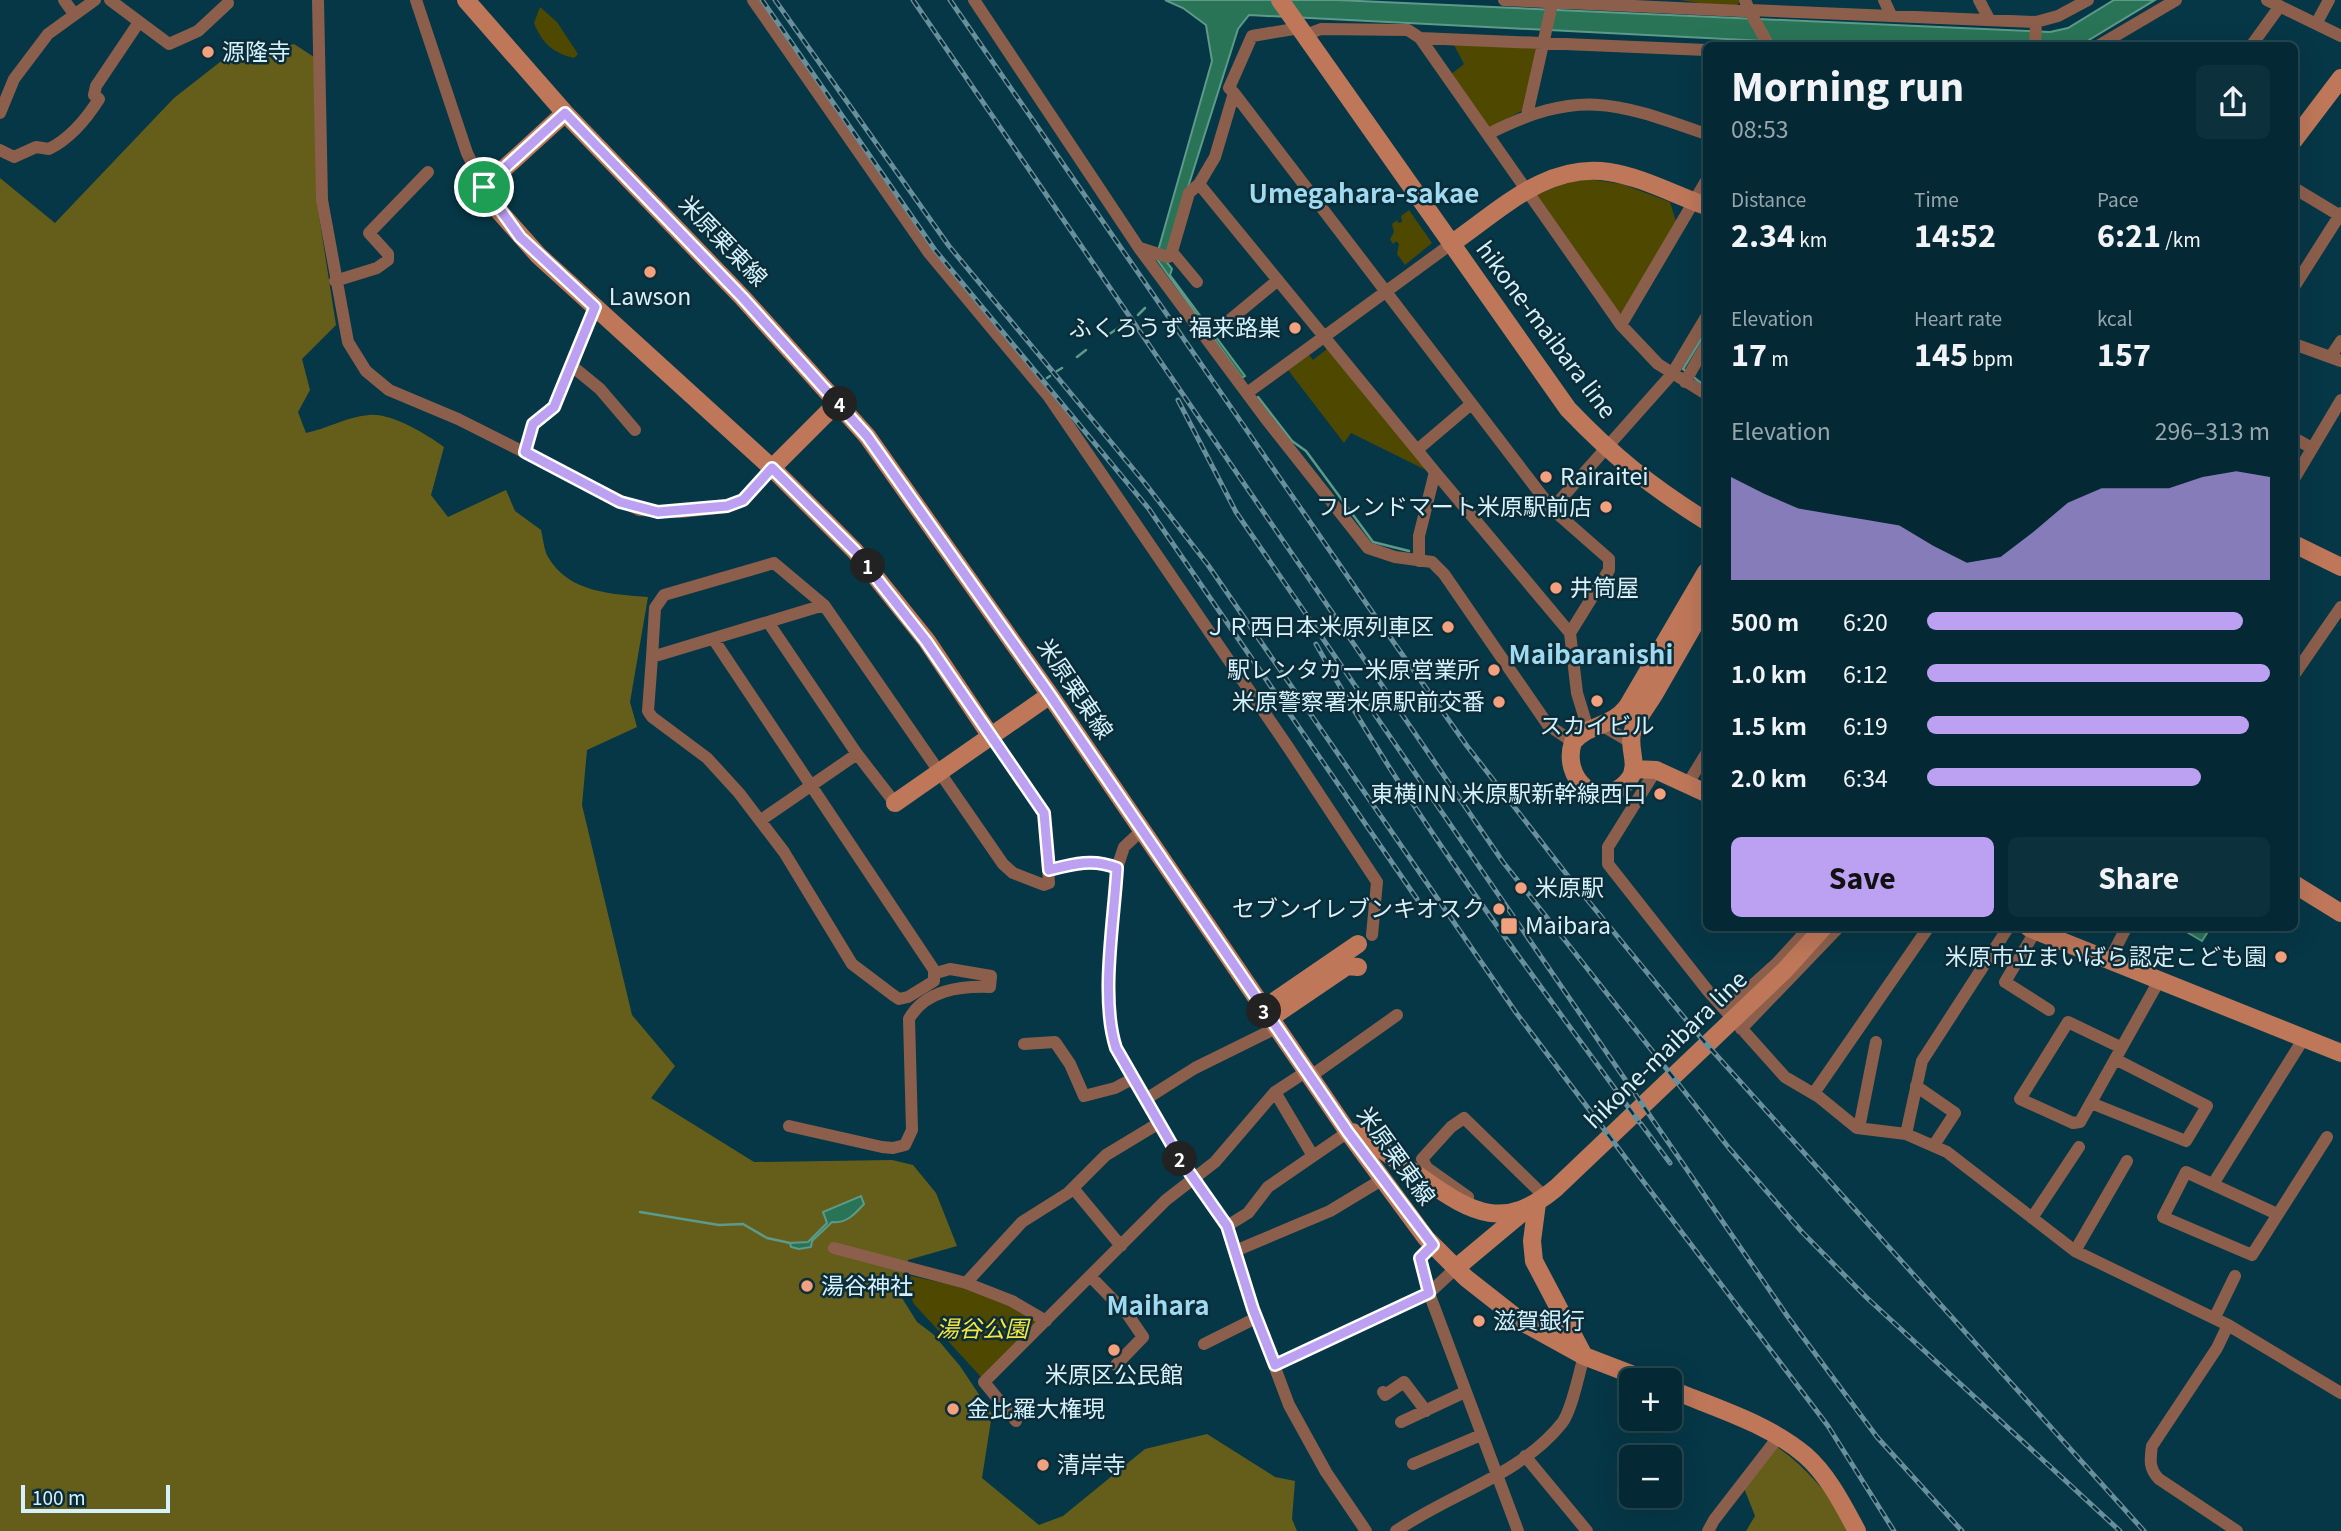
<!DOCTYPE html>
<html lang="en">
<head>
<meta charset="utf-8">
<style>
  :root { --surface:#042934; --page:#0d313c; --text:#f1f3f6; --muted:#97a6ac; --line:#25454f; --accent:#bca0f2 }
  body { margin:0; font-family:Georgia,"Noto Sans JP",serif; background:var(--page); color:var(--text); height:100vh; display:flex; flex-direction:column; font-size:26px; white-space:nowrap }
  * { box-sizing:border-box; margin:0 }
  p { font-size:23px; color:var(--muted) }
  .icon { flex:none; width:38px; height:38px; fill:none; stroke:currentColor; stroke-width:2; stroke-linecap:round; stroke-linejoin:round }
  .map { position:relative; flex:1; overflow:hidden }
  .sheet { position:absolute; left:1703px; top:42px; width:595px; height:889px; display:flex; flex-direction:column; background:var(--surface); border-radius:10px; box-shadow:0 7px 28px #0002,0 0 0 2px var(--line) }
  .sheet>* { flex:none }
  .controls { position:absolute; left:1619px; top:1368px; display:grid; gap:14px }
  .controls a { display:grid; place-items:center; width:63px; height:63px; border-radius:10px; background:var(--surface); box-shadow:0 7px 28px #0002,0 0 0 2px var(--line); font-size:35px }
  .scale { position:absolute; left:21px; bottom:18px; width:149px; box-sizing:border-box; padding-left:7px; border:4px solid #d4f1fd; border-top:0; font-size:19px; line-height:24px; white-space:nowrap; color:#d4f1fd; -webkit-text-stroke:5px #0c2c37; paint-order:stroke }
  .pin { position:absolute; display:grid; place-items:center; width:60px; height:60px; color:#fff; margin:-30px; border:4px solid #fff; border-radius:50%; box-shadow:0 2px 7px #0007 }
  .km { position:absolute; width:35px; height:35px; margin:-18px; border-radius:50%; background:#222; color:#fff; font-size:19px; line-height:35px; text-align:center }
  .round { display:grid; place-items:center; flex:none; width:74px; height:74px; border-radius:10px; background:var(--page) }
  .summary { display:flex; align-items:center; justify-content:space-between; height:119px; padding:0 28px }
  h1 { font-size:38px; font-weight:800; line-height:52px }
  .metrics { display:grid; grid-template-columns:repeat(3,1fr); gap:10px; height:119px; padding:7px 28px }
  .metrics div { display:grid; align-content:center }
  .metrics b { font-size:30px; font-weight:800 }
  .metrics small { font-size:19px; font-weight:400 }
  .metrics p { font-size:19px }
  .chart { height:196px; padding:14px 28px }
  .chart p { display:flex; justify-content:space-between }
  .chart svg { width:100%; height:126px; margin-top:7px; fill:var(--accent); opacity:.7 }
  .primary-button { display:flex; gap:14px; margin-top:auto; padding:14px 28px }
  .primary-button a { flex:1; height:80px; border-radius:10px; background:var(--accent); color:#111; font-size:28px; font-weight:800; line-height:80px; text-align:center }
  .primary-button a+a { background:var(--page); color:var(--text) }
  ul { padding:0 28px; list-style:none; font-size:23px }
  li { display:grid; grid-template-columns:112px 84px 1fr; align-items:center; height:52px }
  li i { height:18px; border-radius:9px; background:var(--accent) }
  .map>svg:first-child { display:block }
  .green { fill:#4e4800 }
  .forest { fill:#645e1a }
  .water { fill:#297457; stroke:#5c9a89; stroke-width:2 }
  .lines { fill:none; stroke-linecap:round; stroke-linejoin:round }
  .stream { stroke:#5c9a89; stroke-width:2.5 }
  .street { stroke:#8c5f4c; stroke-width:12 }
  .secondary { stroke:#be7759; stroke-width:18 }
  .rail-casing { stroke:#678f9c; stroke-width:5 }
  .rail { stroke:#0c2c37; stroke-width:2.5; stroke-dasharray:8; stroke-linecap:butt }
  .route-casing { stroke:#fff; stroke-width:14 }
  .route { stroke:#bca0f2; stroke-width:9 }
  .poi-dot { fill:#f2a17e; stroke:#0c2c37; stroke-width:2.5 }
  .labels { text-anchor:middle; stroke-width:5; stroke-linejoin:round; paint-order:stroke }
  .poi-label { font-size:23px; fill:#d4f1fd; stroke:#0c2c37; text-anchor:start }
  .street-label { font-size:23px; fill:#d4f1fd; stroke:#0c2c37 }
  .park-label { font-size:23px; font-style:italic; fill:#f6e73f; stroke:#0c2c37 }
  .quarter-label { font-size:26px; font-weight:bold; fill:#9edaf1; stroke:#0c2c37 }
</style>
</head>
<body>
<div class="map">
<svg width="2341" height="1531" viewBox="0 0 2341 1531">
  <rect width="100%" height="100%" fill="#063746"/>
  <path class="green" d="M1680 0H1739L1740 2 1733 8Z
    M540 7 557 22 578 54 574 58C553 53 542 43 534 23Z
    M1453 43 1537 48 1523 110 1491 128 1487 127 1450 75 1464 64Z
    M1588 179 1622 184 1670 202 1677 225 1622 313H1618L1538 198V194L1570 181Z
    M1409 210 1432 243 1405 265 1397 254 1399 244 1396 241 1393 244 1390 239 1394 232 1392 224 1397 220 1398 223 1402 222 1401 216Z
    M1327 349 1430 472 1351 433 1344 443 1288 370 1309 355 1313 360Z
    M911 1276C954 1285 998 1294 1035 1319V1323L981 1377 914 1304 908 1290Z"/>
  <path class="forest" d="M294 44 317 59V203L336 325 302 359 310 390 298 412 306 433C326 429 349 416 369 415 392 413 426 434 444 447L431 495 448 517 506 490 515 511 541 530C543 538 544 550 548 557 569 593 612 594 648 597L630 702 637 727 587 750 582 805 632 1015 675 1066 651 1098 754 1162 892 1160 913 1165 936 1193 957 1246 908 1260 902 1298 917 1322 933 1334 960 1366 992 1414 982 1478 1039 1525 1063 1516 1145 1449 1207 1434 1275 1477 1295 1481 1292 1519 1297 1531H0V178L55 223 174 98 229 55H251Z
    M1776 1446C1809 1469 1831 1497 1852 1531H1746L1755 1516 1744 1488Z"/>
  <path class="water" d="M1165 0H1337L2050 32 2068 28 2114 0H2155L2079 46 1847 45 1249 15 1238 29 1165 260 1172 269 1170 275 1245 376 1242 378 1156 258 1212 61 1206 25 1183 8Z
    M2180 928H2206L2209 930 2202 941Z
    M861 1196 864 1204C855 1214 846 1224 832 1222L812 1241 811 1247 799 1249 791 1247 790 1243 808 1242 827 1223 823 1212Z"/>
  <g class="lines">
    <path class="stream" d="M1138 315 1145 308
      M1105 337 1127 322
      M1077 357 1086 350
      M1057 371 1062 368
      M1687 372 1683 369 1706 331
      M1692 376 1706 387
      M1047 378 1050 376
      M1258 397 1292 441 1306 451 1373 542 1409 551
      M640 1212 719 1225 743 1224 767 1238 790 1243"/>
    <path class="street" d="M64 0 74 14
      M110 0 169 44 198 31 228 3
      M318 0 322 200 348 342 366 371 389 390 458 419 639 510 680 512 727 507 743 500 772 468
      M416 0 467 153 484 187
      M753 0 929 253 1049 397 1288 747 1377 882 1372 935
      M974 0 1139 248 1266 419 1368 548 1395 557 1432 562 1444 574 1548 725 1573 742
      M1504 0 1742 11 1749 10 1745 0
      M1884 0 1891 15
      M1979 0 1989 19
      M2267 0 2341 36
      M2316 24 2329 0
      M1305 35 1321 29 1408 30 1420 38 1706 50
      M1420 38 1621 325 1658 364 1706 394
      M1769 46 1749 10 2036 22
      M2035 46 2036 22 2058 16 2088 0
      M2098 46 2176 0
      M2251 46 2280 6
      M1234 93 1552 509
      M0 113 14 79 48 34 95 0
      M1527 115 1553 0
      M1488 134C1579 88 1615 102 1706 134
      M0 150 14 157 36 147 49 149C69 139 87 118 99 99L94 95 96 86 139 22
      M1199 184 1435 472 1419 536V561
      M2294 188 2339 215
      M1140 248 1168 257 1171 255 1189 193 1199 184 1215 157 1234 93 1229 88 1252 36 1300 28
      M1172 252 1197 282
      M335 281 377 268 388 260V254L369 233 428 172
      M2294 287 2341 213
      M1226 323 1278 280
      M1621 325 1706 181
      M2294 344 2341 361
      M2331 356 2341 341
      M572 366 600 389 635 430
      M1685 382 1706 345
      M1247 393 1451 244
      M2294 438 2310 447
      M1417 450 1470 405
      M525 452 533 424 554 407 595 307
      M1435 472 1570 633
      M2294 479 2341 400
      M824 605 652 657 655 608 664 595 774 563 824 605 1003 864 1013 873 1044 885 1049 883 1044 813 992 738
      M768 622 857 754 895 803
      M652 657 648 711 652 717 707 758 739 793 784 852 852 964 893 995 899 999 908 997 934 981V970L714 640
      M2294 675 2341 607
      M1603 726 1632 743
      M1588 729 1577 693 1570 633 1609 570V559L1552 509 1672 374 1706 317
      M1656 770 1608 847V864L1708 991 1785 1077 1819 1097 1857 1128 1906 1134 1947 1152 2075 1251 2228 1325 2217 1348 2152 1446C2150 1460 2149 1469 2159 1479L2237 1531
      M1687 785 1706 754
      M761 820 857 754
      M1141 831 1124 847 1117 868C1114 921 1100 999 1116 1048L1180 1159 1227 1226 1253 1309 1289 1405 1326 1472 1366 1531
      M1049 871C1072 864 1093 858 1117 868
      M2036 930 2005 982 2049 1010
      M2110 959 2126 928
      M1725 1010 1777 963 1809 928
      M1741 1029 1838 928
      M1024 1044 1055 1042 1070 1064 1084 1096 1115 1088 1134 1078
      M2120 1047 2068 1022 2020 1099 2073 1123 2080 1122 2160 979
      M1311 1076 1397 1015
      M1916 1086 1955 1113 1934 1145
      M1275 1092 1313 1156
      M1814 1093 1928 928
      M1146 1099 1195 1068 1276 1028
      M2091 1103 2186 1141 2207 1106 2115 1059
      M789 1126 882 1147 893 1148 905 1145 912 1130 909 1019C925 990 960 986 990 987L991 976 950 969 936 973
      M1859 1128 1876 1042
      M1906 1134 1922 1061 2008 928
      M2213 1184 2304 1038
      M1073 1188 1121 1246
      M1468 1197 1427 1168 1422 1159 1451 1127 1464 1118 1542 1194
      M2277 1214 2186 1172 2163 1217 2252 1255 2327 1137
      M2032 1218 2079 1147
      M1227 1226 1248 1213 1268 1187 1348 1132
      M1433 1245 1420 1258 1429 1293 1518 1531
      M834 1248 966 1283
      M1235 1251 1330 1211 1383 1179
      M2075 1251 2127 1161
      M1091 1277 1128 1315 1143 1337 1116 1365
      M2215 1317 2235 1276
      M1046 1321 1012 1301 966 1283 1022 1222 1068 1193 1106 1155 1159 1123
      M2228 1325 2341 1393
      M1204 1344 1256 1318
      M1275 1365 1429 1293 1456 1268
      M1383 1392 1385 1395 1404 1382 1426 1411
      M1016 1421 984 1382 1166 1200 1215 1162 1275 1092 1307 1071
      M1401 1422 1465 1392
      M1525 1456 1587 1531
      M1413 1464 1481 1435
      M1396 1531C1449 1494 1521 1475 1562 1423 1572 1410 1579 1373 1584 1356
      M1708 1531 1714 1520 1779 1436"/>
    <path class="secondary" d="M466 0 565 113 742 297 867 436 1050 695 1348 1132 1426 1238 1466 1278 1522 1322 1584 1356 1649 1381
      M1280 0 1568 409C1614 457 1649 485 1706 521
      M565 113 484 187 498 210 538 255 772 468 855 551 927 641 992 738
      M2294 140 2341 78
      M1451 244C1499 211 1547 162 1609 172 1642 177 1675 195 1706 206
      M772 468 838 402
      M2294 544 2341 567
      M1706 572 1627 707C1612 727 1588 724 1573 742 1561 778 1598 813 1627 782 1642 766 1626 748 1633 730 1637 718 1648 705 1655 693 1672 663 1689 634 1706 604
      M1633 769 1656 770 1706 793
      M895 803 1050 695
      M2294 884 2341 913
      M2029 928 2341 1053
      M1263 1009 1358 944
      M1269 1019 1347 966 1358 967
      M1352 1132 1363 1136C1384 1151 1404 1166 1425 1180 1473 1214 1505 1231 1556 1188L1785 970 1823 928
      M1537 1203 1532 1241 1534 1261 1584 1356
      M1456 1268 1523 1212
      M1670 1389C1715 1408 1767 1423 1805 1455 1828 1475 1843 1505 1857 1531"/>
    <g class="rail-casing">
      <path id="rail" d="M762 0 935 250 1149 509 1417 899
        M775 0 949 246 1144 482 1208 565 1517 1014 1828 1426 1894 1531
        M913 0 1503 862 1729 1148 1802 1232 1866 1297 2120 1531
        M950 0 1368 606 1467 746 1571 880 1701 1038 2144 1531
        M1178 400 1236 512 1788 1317 1877 1437 1962 1531
        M1316 644C1408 812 1527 967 1639 1122
        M1641 1124 1670 1163"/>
    </g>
    <use href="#rail" class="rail"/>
  </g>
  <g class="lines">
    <g class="route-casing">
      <path id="route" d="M565 113 742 297 867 436 1050 695 1348 1132 1433 1245 1420 1258 1429 1293 1275 1365 1253 1309 1227 1226 1180 1159 1116 1048C1100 999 1114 921 1117 868 1093 858 1072 864 1049 870L1044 813 926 641 855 551 772 468 743 500 727 506 658 512 620 502 525 452 533 424 554 407 595 307 520 237 484 187Z"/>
    </g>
    <use href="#route" class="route"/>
  </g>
  <g class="poi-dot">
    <circle cx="208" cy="52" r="7"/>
    <circle cx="650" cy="272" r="7"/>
    <circle cx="1295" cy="328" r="7"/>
    <circle cx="1546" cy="477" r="7"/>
    <circle cx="1606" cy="507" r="7"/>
    <circle cx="1556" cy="588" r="7"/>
    <circle cx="1448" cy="627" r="7"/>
    <circle cx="1494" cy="670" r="7"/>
    <circle cx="1597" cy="701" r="7"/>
    <circle cx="1499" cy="702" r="7"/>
    <circle cx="1660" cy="794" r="7"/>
    <circle cx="1521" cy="888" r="7"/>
    <circle cx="1499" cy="909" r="7"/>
    <rect x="1500" y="917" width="18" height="18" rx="3.5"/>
    <circle cx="2281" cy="957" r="7"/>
    <circle cx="807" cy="1286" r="7"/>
    <circle cx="1479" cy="1321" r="7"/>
    <circle cx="1114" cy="1350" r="7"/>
    <circle cx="953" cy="1409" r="7"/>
    <circle cx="1043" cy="1465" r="7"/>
  </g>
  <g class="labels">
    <g class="poi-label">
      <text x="222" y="60">源隆寺</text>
      <text x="650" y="305" text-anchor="middle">Lawson</text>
      <text x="1281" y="336" text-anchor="end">ふくろうず 福来路巣</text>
      <text x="1560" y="485">Rairaitei</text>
      <text x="1592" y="515" text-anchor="end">フレンドマート米原駅前店</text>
      <text x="1570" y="596">井筒屋</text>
      <text x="1434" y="635" text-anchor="end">ＪＲ西日本米原列車区</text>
      <text x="1480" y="678" text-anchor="end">駅レンタカー米原営業所</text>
      <text x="1485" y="710" text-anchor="end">米原警察署米原駅前交番</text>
      <text x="1597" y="734" text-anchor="middle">スカイビル</text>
      <text x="1646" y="802" text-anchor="end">東横INN 米原駅新幹線西口</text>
      <text x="1535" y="896">米原駅</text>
      <text x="1485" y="917" text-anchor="end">セブンイレブンキオスク</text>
      <text x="1525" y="934">Maibara</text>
      <text x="2267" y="965" text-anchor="end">米原市立まいばら認定こども園</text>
      <text x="821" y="1294">湯谷神社</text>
      <text x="1493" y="1329">滋賀銀行</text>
      <text x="1114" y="1383" text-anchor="middle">米原区公民館</text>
      <text x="967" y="1417">金比羅大権現</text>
      <text x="1057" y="1473">清岸寺</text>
    </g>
    <g class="street-label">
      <text transform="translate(723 241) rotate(46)" y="8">米原栗東線</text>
      <text transform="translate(1546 330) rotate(53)" y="8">hikone-maibara line</text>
      <text transform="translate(1075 689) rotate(56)" y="8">米原栗東線</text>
      <text transform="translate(1666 1050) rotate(-44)" y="8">hikone-maibara line</text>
      <text transform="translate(1396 1156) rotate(54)" y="8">米原栗東線</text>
    </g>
    <g class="park-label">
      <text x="982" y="1337">湯谷公園</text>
    </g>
    <g class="quarter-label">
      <text x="1364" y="203">Umegahara-sakae</text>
      <text x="1591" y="664">Maibaranishi</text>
      <text x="1158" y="1315">Maihara</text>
    </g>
  </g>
</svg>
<div class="controls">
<a>+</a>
<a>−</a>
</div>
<div class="scale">100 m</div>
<div class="pin" style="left:484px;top:187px;background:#1e9e55"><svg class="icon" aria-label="arrive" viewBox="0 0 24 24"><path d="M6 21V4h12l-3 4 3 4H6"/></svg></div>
<b class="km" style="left:868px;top:566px">1</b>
<b class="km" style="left:1180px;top:1159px">2</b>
<b class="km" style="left:1264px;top:1011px">3</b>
<b class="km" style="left:840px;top:404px">4</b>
<section class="sheet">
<div class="summary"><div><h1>Morning run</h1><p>08:53</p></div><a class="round"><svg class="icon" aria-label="share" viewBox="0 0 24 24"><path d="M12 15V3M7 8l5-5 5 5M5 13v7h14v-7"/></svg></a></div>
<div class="metrics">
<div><p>Distance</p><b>2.34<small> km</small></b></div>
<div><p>Time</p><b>14:52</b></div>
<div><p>Pace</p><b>6:21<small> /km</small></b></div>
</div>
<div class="metrics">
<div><p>Elevation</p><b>17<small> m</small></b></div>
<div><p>Heart rate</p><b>145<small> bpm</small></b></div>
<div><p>kcal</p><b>157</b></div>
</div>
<div class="chart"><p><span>Elevation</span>296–313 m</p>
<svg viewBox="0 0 160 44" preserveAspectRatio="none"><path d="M0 44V8L10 14L20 19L30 21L40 23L50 25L60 32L70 38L80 36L90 27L100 17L110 12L120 12L130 12L140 8L150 6L160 8V44z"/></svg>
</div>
<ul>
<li><b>500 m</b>6:20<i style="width:92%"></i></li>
<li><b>1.0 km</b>6:12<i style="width:100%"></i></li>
<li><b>1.5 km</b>6:19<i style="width:94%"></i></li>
<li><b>2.0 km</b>6:34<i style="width:80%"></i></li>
</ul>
<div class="primary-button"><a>Save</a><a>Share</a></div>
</section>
</div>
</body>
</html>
